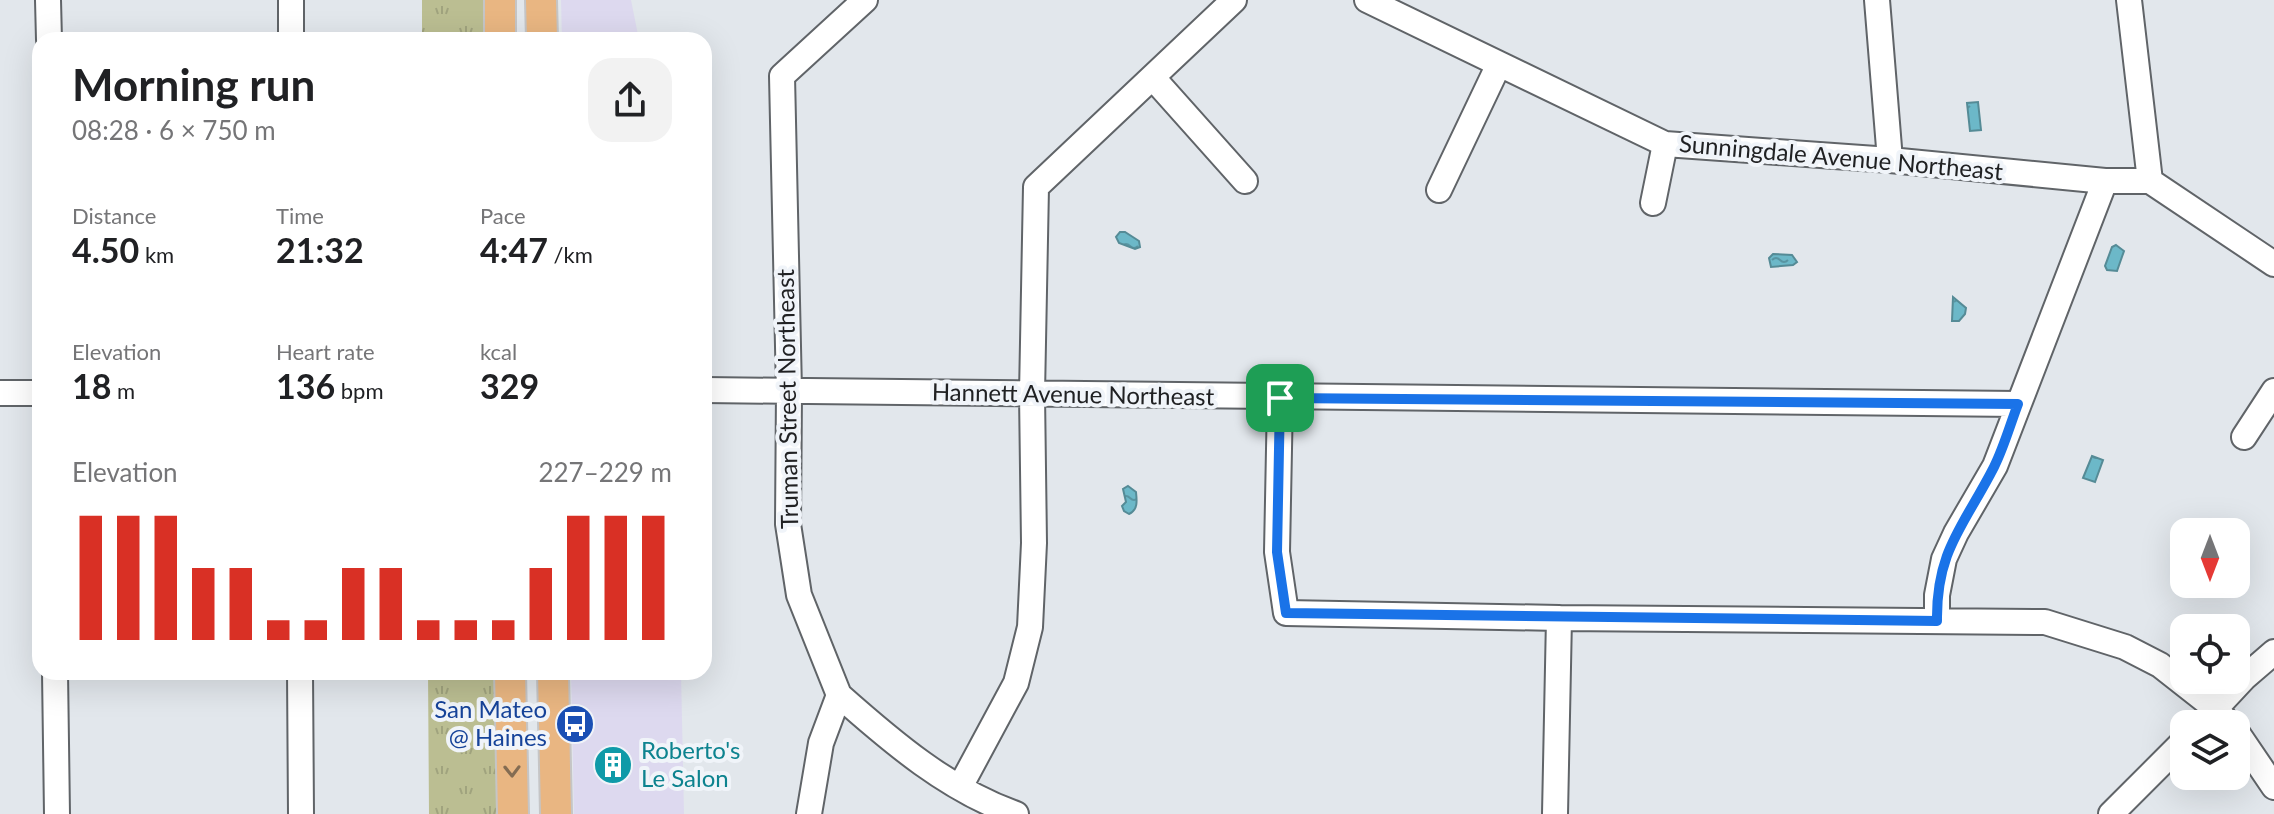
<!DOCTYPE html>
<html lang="en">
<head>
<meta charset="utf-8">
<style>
  :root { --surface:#fff; --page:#f2f2f2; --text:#202124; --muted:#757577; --accent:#d93025 }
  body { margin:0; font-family:Lato,sans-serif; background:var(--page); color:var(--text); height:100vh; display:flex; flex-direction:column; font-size:30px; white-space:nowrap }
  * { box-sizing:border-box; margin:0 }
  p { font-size:26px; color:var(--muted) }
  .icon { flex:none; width:44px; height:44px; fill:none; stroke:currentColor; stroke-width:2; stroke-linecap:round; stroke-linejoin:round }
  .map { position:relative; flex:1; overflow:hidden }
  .sheet { position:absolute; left:32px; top:32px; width:680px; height:648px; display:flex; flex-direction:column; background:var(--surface); border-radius:24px; box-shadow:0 8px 32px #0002 }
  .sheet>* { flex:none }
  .needle { width:52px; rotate:180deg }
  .fabs { position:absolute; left:2170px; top:518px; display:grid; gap:16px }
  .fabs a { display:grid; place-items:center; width:80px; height:80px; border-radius:16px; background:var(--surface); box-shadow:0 8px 32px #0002; font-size:40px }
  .pin { position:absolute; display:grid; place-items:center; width:68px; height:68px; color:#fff; margin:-34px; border-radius:16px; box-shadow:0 4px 12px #0006 }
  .round { display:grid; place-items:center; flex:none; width:84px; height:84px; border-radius:24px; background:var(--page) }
  .overview { display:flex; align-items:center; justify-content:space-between; height:136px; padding:0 40px }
  h1 { font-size:44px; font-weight:700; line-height:60px }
  .stats { display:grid; grid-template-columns:repeat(3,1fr); gap:12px; height:136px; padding:8px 40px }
  .stats div { display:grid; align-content:center }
  .stats b { font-size:34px; font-weight:700 }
  .stats small { font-size:22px; font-weight:400 }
  .stats p { font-size:22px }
  .chart { height:224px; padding:16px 40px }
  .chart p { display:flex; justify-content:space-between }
  .chart svg { width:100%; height:144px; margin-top:8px; stroke:var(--accent); stroke-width:6 }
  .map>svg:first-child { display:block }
  .commercial { fill:#ddd9ef }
  .grass { fill:url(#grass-tufts) }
  .water { fill:url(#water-ripples); stroke:#558b96; stroke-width:2 }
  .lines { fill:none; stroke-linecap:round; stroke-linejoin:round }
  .minor-casing { stroke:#606468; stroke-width:28 }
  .major-casing { stroke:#c5c5c6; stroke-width:34 }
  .minor { stroke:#fff; stroke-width:24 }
  .major { stroke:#e9b682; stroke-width:30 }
  .oneway { stroke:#846c52 }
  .route-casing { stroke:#fff; stroke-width:16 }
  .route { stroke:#1a73e8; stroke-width:10 }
  .labels { text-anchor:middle; stroke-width:8; stroke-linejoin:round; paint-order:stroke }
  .street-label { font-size:24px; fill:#202123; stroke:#f0f4f9 }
  .transit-label { font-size:24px; fill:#164399; stroke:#f0f4f9; text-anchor:end }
  .culture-label { font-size:24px; fill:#0d838f; stroke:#f0f4f9; text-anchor:start }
</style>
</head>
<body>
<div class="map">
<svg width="2274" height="814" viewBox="0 0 2274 814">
  <defs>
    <pattern id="grass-tufts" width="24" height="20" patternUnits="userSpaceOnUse" patternTransform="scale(2)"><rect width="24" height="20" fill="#bbbe92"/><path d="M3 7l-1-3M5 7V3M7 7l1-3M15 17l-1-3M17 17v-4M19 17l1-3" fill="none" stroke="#a0a37e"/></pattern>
    <pattern id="water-ripples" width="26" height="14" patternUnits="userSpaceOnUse" patternTransform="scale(2)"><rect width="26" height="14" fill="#6cb8c8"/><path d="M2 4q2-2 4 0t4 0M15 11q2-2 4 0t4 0" fill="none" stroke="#5895a2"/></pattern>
  </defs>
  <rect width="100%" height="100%" fill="#e2e7ec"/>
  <path class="commercial" d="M561 0H631L639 40H562Z
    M571 672H681L684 814H574Z"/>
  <path class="grass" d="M422 0H488L489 40H422Z
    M428 672H497L499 814H429Z"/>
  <path class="water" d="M1978 102 1981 130 1970 131 1967 103Z
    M1120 232H1125L1139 241 1140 247 1135 249 1119 243 1116 237Z
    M2116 245 2124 251 2117 271 2107 270 2105 266 2112 247Z
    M1773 254 1792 255 1797 262 1793 265 1771 267 1769 258Z
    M1953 297 1966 308 1965 314 1959 321H1952Z
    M2092 456 2103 460 2095 482 2083 478Z
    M1128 486 1136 492C1137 501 1138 510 1129 514L1124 511 1122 506 1126 502 1123 489Z"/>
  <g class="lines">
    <g class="minor-casing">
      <path id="minor" d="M48 0 49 40
        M291 0V40
        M1367 0 1665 144 1890 160 2105 181H2150L2274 264
        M1877 0 1890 160
        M2129 0 2150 181
        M1154 79 1245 181
        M1439 190 1499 64
        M1653 203 1665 144
        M704 390 2018 404
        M0 393H40
        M1280 398 1277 552 1286 613 1559 618 2045 622 2125 647 2160 665 2216 709 2229 724
        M2244 437 2274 391
        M1937 621V595L1944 559 1956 533 1995 466 2105 181
        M55 672 57 814
        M300 672 301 814
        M839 695C892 742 948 790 1016 814
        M2201 724 2244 678 2274 652
        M2236 731 2274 787
        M960 787 1016 683 1030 627 1034 543 1032 394 1036 187 1234 0
        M809 814 821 743 839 695 799 595 788 524 789 391 782 76 865 0
        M1555 814 1559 618
        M2111 814 2184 741"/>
    </g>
    <g class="major-casing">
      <path id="major" d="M500 0V40
        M541 0 542 40
        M510 672 513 814
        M553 672 556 814"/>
    </g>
    <use href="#minor" class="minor"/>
    <use href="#major" class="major"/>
  </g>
  <defs><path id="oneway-chevron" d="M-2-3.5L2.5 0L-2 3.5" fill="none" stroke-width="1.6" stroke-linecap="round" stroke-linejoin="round" transform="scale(2)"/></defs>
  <use class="oneway" href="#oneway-chevron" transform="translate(512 771) rotate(89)"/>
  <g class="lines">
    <g class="route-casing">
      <path id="route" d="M1280 398 2018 404C2010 425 2004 447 1994 467 1964 526 1936 550 1937 621L1286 613 1277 552Z"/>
    </g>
    <use href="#route" class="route"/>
  </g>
  <defs>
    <g id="bus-disc" transform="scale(2)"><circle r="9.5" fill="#1a4fb4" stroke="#f0f4f9"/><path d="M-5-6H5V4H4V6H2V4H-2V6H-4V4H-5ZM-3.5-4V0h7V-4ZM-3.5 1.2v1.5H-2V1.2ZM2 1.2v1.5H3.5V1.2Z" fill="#fff"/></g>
    <g id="building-disc" transform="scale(2)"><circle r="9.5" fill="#0f9aa8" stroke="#f0f4f9"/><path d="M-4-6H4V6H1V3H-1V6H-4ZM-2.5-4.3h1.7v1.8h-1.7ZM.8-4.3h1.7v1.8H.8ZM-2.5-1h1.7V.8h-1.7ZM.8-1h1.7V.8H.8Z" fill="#fff"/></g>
  </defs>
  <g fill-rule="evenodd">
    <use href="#bus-disc" x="575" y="724"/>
    <use href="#building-disc" x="613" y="765"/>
  </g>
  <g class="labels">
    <g class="street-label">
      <text transform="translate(1841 158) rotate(5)" y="8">Sunningdale Avenue Northeast</text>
      <text transform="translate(1073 395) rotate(1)" y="8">Hannett Avenue Northeast</text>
      <text transform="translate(788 399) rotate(-91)" y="8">Truman Street Northeast</text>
    </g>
    <g class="transit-label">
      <text x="547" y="718">San Mateo<tspan x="547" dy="28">@ Haines</tspan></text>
    </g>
    <g class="culture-label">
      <text x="641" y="759">Roberto's<tspan x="641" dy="28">Le Salon</tspan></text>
    </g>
  </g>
</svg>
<div class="fabs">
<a><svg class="needle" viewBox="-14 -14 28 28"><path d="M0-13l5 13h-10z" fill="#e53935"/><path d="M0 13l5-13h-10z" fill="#757577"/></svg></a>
<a><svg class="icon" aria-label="locate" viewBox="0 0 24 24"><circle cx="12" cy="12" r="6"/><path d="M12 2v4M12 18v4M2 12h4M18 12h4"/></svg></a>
<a><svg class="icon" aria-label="layers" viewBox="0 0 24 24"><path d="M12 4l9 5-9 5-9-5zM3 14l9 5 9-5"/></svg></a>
</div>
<div class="pin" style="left:1280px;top:398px;background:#1e9e55"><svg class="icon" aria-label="arrive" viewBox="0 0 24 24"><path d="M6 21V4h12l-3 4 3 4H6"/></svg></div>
<section class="sheet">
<div class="overview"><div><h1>Morning run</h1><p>08:28 · 6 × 750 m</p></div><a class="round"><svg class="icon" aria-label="share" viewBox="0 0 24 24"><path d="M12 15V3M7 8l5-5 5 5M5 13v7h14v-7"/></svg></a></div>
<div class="stats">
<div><p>Distance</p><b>4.50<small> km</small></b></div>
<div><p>Time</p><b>21:32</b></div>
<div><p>Pace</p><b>4:47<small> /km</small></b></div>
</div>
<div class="stats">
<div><p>Elevation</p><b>18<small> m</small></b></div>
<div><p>Heart rate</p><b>136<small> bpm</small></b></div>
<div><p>kcal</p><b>329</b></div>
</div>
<div class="chart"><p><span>Elevation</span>227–229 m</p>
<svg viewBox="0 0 160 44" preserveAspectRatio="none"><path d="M5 44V6M15 44V6M25 44V6M35 44V22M45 44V22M55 44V38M65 44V38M75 44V22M85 44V22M95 44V38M105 44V38M115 44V38M125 44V22M135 44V6M145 44V6M155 44V6"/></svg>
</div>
</section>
</div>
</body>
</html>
